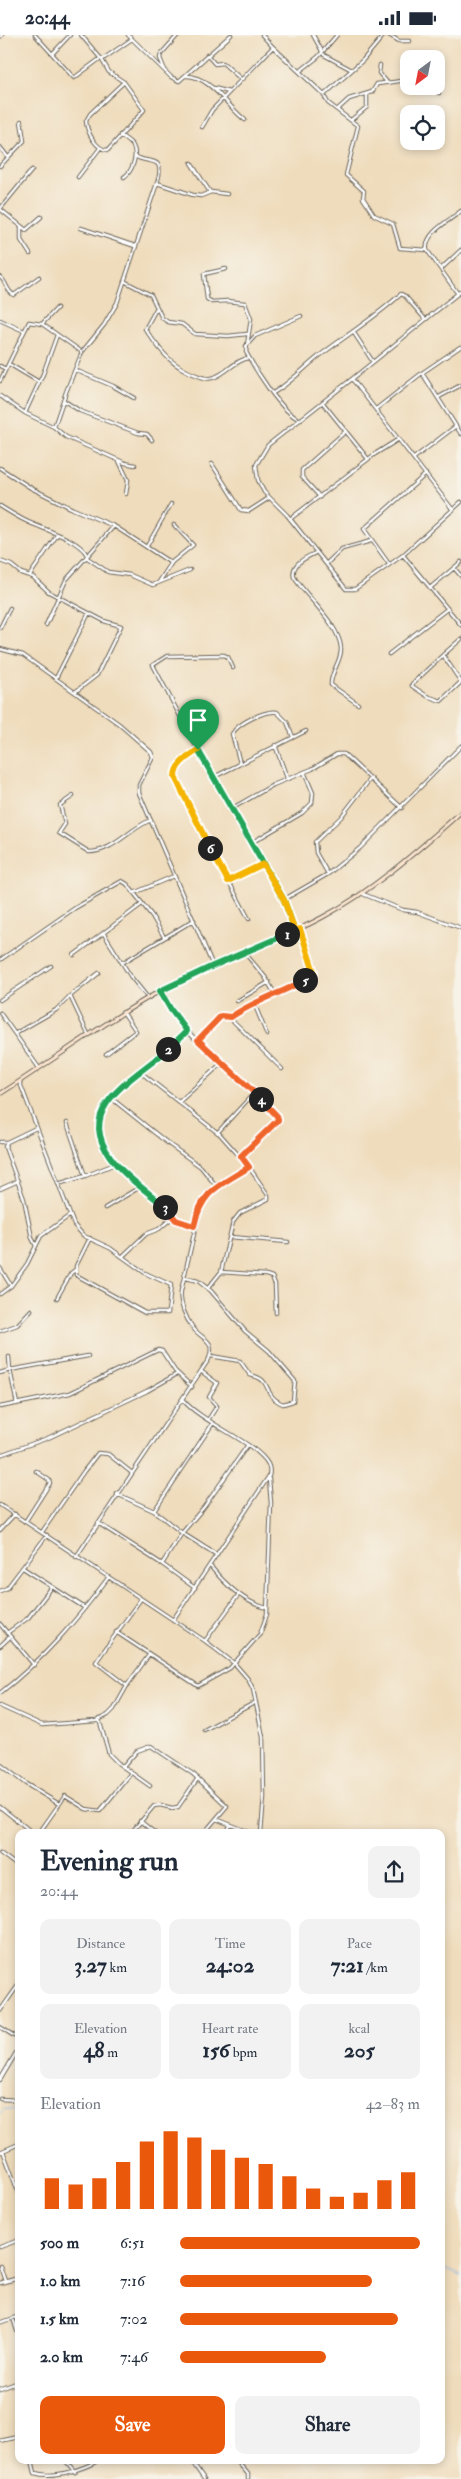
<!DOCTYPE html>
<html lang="en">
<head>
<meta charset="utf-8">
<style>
  :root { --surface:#fff; --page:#f2f2f3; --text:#1f2937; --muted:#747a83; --accent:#ea580c }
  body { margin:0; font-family:"IM FELL Double Pica",serif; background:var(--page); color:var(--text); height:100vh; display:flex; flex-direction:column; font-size:19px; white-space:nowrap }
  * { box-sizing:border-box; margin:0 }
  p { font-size:16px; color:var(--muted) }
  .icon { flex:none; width:28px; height:28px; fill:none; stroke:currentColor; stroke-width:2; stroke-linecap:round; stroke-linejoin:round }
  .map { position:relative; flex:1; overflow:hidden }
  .details { position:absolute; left:15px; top:1794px; width:430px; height:635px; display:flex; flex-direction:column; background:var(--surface); border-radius:10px; box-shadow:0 2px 8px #0003 }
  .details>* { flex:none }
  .needle { width:32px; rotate:212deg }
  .fabs { position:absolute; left:400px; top:15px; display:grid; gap:10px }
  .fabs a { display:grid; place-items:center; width:45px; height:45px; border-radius:10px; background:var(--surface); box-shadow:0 2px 8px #0003; font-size:25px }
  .pin { position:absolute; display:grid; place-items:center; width:42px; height:42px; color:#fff; margin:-51px -21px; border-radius:50% 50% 50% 0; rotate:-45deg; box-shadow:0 0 5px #0007 }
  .pin .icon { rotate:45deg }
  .km { position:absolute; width:25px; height:25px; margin:-12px; border-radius:50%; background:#222; color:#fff; font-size:14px; line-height:25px; text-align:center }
  .round { display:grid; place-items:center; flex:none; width:52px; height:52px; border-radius:10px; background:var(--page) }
  .head { display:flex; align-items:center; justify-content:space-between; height:85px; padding:0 25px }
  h1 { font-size:28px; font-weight:700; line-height:38px }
  .figures { display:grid; grid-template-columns:repeat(3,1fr); gap:8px; height:85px; padding:5px 25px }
  .figures div { display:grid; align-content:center; border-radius:10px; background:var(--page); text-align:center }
  .figures b { font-size:21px; font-weight:700 }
  .figures small { font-size:14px; font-weight:400 }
  .figures p { font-size:14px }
  .chart { height:140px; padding:10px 25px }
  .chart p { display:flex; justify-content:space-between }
  .chart svg { width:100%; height:90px; margin-top:5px; stroke:var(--accent); stroke-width:6 }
  .primary-button { display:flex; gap:10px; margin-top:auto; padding:10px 25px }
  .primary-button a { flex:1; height:58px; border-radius:10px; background:var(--accent); color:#fff; font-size:20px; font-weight:700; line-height:58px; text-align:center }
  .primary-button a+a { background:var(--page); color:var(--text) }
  ul { padding:0 25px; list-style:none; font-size:16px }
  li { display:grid; grid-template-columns:80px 60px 1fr; align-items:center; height:38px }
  li i { height:12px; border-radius:6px; background:var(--accent) }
  .status { display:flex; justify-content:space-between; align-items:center; height:35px; padding:0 25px; background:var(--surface); direction:ltr }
  .status svg { height:14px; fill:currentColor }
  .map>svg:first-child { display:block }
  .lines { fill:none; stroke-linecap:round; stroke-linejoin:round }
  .stream { stroke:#83b6f0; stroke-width:1 }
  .street-casing { stroke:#665f54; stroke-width:4.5 }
  .secondary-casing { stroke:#665f54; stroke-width:5 }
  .street { stroke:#fff; stroke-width:2.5 }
  .secondary { stroke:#fce5cf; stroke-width:3 }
  .split-1-casing { stroke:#fff; stroke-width:10 }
  .split-2-casing { stroke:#fff; stroke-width:10 }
  .split-3-casing { stroke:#fff; stroke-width:10 }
  .split-4-casing { stroke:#fff; stroke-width:10 }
  .split-5-casing { stroke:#fff; stroke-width:10 }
  .split-6-casing { stroke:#fff; stroke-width:10 }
  .split-7-casing { stroke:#fff; stroke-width:10 }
  .split-1 { stroke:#22a559; stroke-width:6 }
  .split-2 { stroke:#22a559; stroke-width:6 }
  .split-3 { stroke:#22a559; stroke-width:6 }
  .split-4 { stroke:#f0652b; stroke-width:6 }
  .split-5 { stroke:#f0652b; stroke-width:6 }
  .split-6 { stroke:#f5b400; stroke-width:6 }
  .split-7 { stroke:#f5b400; stroke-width:6 }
</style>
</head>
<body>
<div class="status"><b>20:44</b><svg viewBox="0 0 49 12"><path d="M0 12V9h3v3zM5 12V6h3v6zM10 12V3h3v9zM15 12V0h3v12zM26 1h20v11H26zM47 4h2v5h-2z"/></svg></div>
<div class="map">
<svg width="461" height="2444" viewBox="0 0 461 2444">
  <rect width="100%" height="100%" fill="#f7f3e8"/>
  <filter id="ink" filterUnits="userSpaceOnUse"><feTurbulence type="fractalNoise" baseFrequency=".02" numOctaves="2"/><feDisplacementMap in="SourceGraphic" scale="10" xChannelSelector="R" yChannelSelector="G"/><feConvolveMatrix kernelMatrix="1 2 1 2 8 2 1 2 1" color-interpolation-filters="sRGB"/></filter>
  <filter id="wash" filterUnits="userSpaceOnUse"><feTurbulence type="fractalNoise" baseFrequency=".0096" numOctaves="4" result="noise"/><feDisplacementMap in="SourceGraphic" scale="20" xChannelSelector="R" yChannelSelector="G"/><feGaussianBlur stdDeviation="1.12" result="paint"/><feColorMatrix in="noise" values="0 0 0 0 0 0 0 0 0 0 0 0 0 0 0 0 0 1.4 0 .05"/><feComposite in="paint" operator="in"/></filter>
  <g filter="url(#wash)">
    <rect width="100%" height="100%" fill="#efdcbc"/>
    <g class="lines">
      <path class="stream" d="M0 2078 5 2074 19 2075
        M441 2232 461 2241"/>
    </g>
  </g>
  <g filter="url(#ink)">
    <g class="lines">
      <g class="street-casing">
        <path id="street" d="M35 0 74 43 101 23
          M81 0 102 25 109 37 124 47 144 75 108 115C96 115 87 97 86 86L90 79 124 47
          M128 0 171 42 179 46 231 0
          M313 0 324 20 352 35
          M389 0 399 6H410
          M0 2 2 0
          M273 12 323 59 328 68 358 91 346 140 364 156 363 163 374 180 393 189 400 213 427 215
          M53 18 70 0
          M207 20 215 29 223 28 241 44
          M103 24 132 4
          M380 30 379 38 386 46
          M164 33 160 23 161 19 178 0
          M300 36 318 22 337 0
          M186 41C209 40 228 72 245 85
          M425 51 439 58
          M214 53 229 57
          M324 60 363 25 384 0
          M338 74 349 64 372 57 377 49C387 47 399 48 409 43
          M351 85 367 72V59
          M202 92 212 75 273 12 262 0
          M120 100C124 103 131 107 133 111 138 121 132 137 124 142
          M0 112 7 121
          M191 128 210 157
          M0 131 24 106 21 86
          M78 142 100 113
          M157 148 193 160 201 161 211 157 227 159
          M0 174 26 195 41 182
          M0 174 32 135
          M21 192V205L30 219
          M81 193 135 211
          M442 233 461 215
          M226 234 204 239 207 264 212 267 227 266 245 268 251 284 246 317C255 334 282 379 301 385
          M0 242C7 247 6 256 14 260L39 242
          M124 246 151 260 162 283 168 287 182 289 195 299 228 301 247 299
          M458 259 427 215C424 198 449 186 461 176
          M156 274 145 294C161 316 170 330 196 340 203 343 209 345 215 342 228 337 235 325 249 323
          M0 285 24 296
          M42 289 57 273
          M354 298 373 327
          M246 311 255 301 301 281
          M9 329 39 347
          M0 331 6 334
          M75 335 113 351 134 363
          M422 338 460 312
          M352 344 268 410 256 430 258 445 264 457 287 480 346 554H355L403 520
          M0 346 29 287 42 289 82 317
          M273 358C290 348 303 334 318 322 345 301 375 283 401 259L405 261 425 284
          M0 361 25 378 54 392 66 402 125 428 135 430
          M439 362 461 350
          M63 365 80 376 138 398 147 399 152 405
          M323 368 368 424
          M376 374 422 338 461 399
          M25 378 43 339 57 300
          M54 392 66 357 82 317 104 290 117 268 158 145C165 119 147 130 135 121
          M414 423 456 391
          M119 426 128 445 126 459
          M212 429 241 475 249 476 269 463
          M0 433 31 453 73 474 114 491 171 528
          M320 462 302 442V435L346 396
          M461 467 403 520 461 590
          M0 471C8 476 16 481 24 485 41 494 78 503 87 520
          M453 475 352 344 461 256
          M290 484 375 419 399 404
          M147 511 171 469
          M315 518C305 523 291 529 294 542 306 562 339 589 341 613 342 626 330 637 331 650L358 669
          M86 522 108 537 130 540 153 550 190 535
          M0 526 11 530 21 538 33 542 49 557 104 586 121 591 97 640 75 657
          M326 529 342 514 371 506
          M389 529 364 494 426 439
          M454 533 461 541
          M30 540 57 500
          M159 547 172 527 193 510 174 490
          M430 553 461 527
          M46 590 66 545 114 491
          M0 593 10 573
          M461 604 443 620 461 647
          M0 614 23 620 119 689 151 717 153 722 139 750V758L213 931
          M389 619 447 574
          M443 620 412 649V651L427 661 441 666 461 647
          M233 633 228 622 224 620 167 621 153 630 198 715 283 865 295 896
          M56 643 89 578
          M275 710 287 743
          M198 715C188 722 175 729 175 742L228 845 263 829
          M240 728 232 699C238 688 265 675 277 677L287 687 293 702
          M214 742 306 696
          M73 761 60 770 65 789 59 798 89 817C113 817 130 793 151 785
          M231 774 273 750 312 734 337 719H344L402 773
          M251 808 302 778 312 768 313 758 304 737
          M328 839 316 818 315 807 341 782 371 743
          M228 845 249 884
          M134 858 152 881 164 902
          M363 859 403 875 417 877 461 893
          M283 865 328 839 360 813 461 711
          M104 899 131 942 148 963
          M244 917 265 942 275 959
          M74 920 142 869
          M0 925 75 873 122 846 127 849 134 858 174 841
          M122 928 194 885
          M160 956 187 996 277 1081V1088L241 1121
          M0 965 51 931
          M237 966 269 947
          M254 968 267 1000
          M0 978 39 1033
          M231 982 254 968 283 957 312 940 313 929 300 894
          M187 996 119 1054 101 1075 99 1087 101 1102 115 1129 162 1169 176 1185 194 1191
          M16 998 56 975 70 961
          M88 999 70 961 99 938
          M198 1005 221 981H228L282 1034
          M106 1019 136 996 123 977
          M139 1036 218 1098
          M20 1048 74 1190 84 1201 110 1213 145 1238 171 1250 168 1278H145L76 1240V1231L90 1203
          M111 1063 170 1110 201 1132 217 1152
          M179 1067 223 1027
          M67 1088 85 1141
          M36 1093 7 1107 5 1112 24 1164 32 1203 36 1211
          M0 1107H7
          M58 1149 85 1141 115 1129
          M0 1154 18 1146
          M105 1173 140 1152
          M230 1202 288 1207
          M123 1221 146 1199 159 1194 173 1182
          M0 1233 11 1251
          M221 1237 266 1240 272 1242 275 1249 276 1278
          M185 1243 198 1246 211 1256 245 1296 269 1316 295 1346 293 1366 283 1369C260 1359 275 1345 250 1340L240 1326 211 1321
          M208 1253 221 1237 233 1187 240 1178 268 1164V1160L249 1132
          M0 1259 11 1251 27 1229 41 1201 69 1181
          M57 1263 71 1238 75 1235
          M0 1296 17 1290 31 1275
          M202 1337 217 1348 209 1362 217 1371 208 1385
          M0 1338 10 1335 9 1322
          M17 1369 10 1335 88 1321
          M0 1372 70 1358 158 1315 162 1316 175 1336 192 1352
          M0 1420 48 1403 147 1356 177 1339
          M117 1459 154 1476 182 1498 217 1520
          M0 1470 205 1606 235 1629 248 1644 253 1654 263 1702 264 1762 261 1798
          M154 1476 213 1388
          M25 1487 50 1448 49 1445 36 1436
          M98 1488 162 1529 195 1553
          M0 1495 15 1479
          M42 1497 84 1436 98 1418 108 1419 132 1438
          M76 1522 209 1324C216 1304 202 1305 193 1293 186 1284 179 1268 181 1256L201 1168 217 1152 249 1132 218 1097 254 1058
          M162 1529 182 1498 204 1472 247 1411
          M211 1532C225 1549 245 1568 267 1573
          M23 1533 85 1573
          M0 1556 7 1553 47 1500
          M173 1585 269 1441C270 1437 270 1433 268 1429 257 1408 201 1387 183 1365
          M0 1589 34 1630
          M116 1597 198 1651 230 1633 260 1599 264 1588 267 1579 271 1468 269 1444
          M7 1598 28 1583 52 1552
          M205 1606 239 1559
          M0 1611 10 1602
          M127 1651 96 1627 140 1565
          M0 1658C43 1625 76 1586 108 1543
          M0 1671 42 1690 96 1686 108 1680 114 1674 128 1649 149 1620
          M99 1684 109 1719 119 1729 150 1751
          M204 1695 256 1667
          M0 1729 26 1749 59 1769
          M123 1732 137 1716 151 1711 193 1739 227 1771 204 1798
          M0 1772 33 1798
          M216 1784 252 1798
          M140 1786 155 1798
          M39 1798 65 1761 86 1774 100 1776 131 1738
          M131 1798 154 1771 160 1770 172 1773 178 1772 198 1743
          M227 1798 230 1790
          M0 1818 19 1832
          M0 1976 19 1949
          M0 1992 19 2004
          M0 2045 19 2013
          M0 2064 19 2065
          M3 2116 19 2159
          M0 2117 19 2109
          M0 2212 19 2205
          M0 2231 5 2246
          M0 2248 19 2243
          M13 2283 19 2302
          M0 2288 19 2281
          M0 2354 19 2347
          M0 2406 19 2402
          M32 2425 35 2438C53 2444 84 2434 99 2425
          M65 2425 75 2437
          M236 2425 248 2439V2444
          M193 2428 204 2444"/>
      </g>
      <g class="secondary-casing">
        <path id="secondary" d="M0 1059C54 1025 105 986 162 955 214 927 271 910 323 882 374 855 418 815 461 777"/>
      </g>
      <use href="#street" class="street"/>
      <use href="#secondary" class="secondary"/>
    </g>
  </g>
  <g class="lines" filter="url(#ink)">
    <g class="split-1-casing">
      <path id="split-1" d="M198 715 284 865 295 896 287 899"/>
    </g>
    <g class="split-2-casing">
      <path id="split-2" d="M168 1014 187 996 171 975 160 956 213 931 287 899"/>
    </g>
    <g class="split-3-casing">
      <path id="split-3" d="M165 1172C149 1157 130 1146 116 1129 68 1074 133 1046 168 1014"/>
    </g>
    <g class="split-4-casing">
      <path id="split-4" d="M165 1172 176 1185 194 1191C202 1154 220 1151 249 1132L241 1121 278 1085 277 1081 261 1064"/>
    </g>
    <g class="split-5-casing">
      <path id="split-5" d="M261 1064 198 1005 221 981 231 982C254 966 280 959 305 945"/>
    </g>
    <g class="split-6-casing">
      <path id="split-6" d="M210 813 228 846 263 829 284 865 295 896 300 894 314 937 305 945"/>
    </g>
    <g class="split-7-casing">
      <path id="split-7" d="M198 715C188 722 175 729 175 742L210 813"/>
    </g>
    <use href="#split-1" class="split-1"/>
    <use href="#split-2" class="split-2"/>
    <use href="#split-3" class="split-3"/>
    <use href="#split-4" class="split-4"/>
    <use href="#split-5" class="split-5"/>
    <use href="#split-6" class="split-6"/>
    <use href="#split-7" class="split-7"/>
  </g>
</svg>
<div class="fabs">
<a><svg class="needle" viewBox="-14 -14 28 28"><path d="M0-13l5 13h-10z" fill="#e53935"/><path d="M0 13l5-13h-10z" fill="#747a83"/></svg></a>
<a><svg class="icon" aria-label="locate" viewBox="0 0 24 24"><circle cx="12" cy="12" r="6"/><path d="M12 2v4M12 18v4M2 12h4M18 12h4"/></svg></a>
</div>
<div class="pin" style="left:198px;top:715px;background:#1e9e55"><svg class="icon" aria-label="arrive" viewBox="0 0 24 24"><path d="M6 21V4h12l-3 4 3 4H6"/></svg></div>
<b class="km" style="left:287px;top:899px">1</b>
<b class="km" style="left:168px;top:1014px">2</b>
<b class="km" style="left:165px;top:1172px">3</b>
<b class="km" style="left:261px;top:1064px">4</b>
<b class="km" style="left:305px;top:945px">5</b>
<b class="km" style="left:210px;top:813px">6</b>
<section class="details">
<div class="head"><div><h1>Evening run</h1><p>20:44</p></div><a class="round"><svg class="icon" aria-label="share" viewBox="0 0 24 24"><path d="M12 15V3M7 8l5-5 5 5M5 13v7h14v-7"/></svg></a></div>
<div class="figures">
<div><p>Distance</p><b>3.27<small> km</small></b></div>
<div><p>Time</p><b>24:02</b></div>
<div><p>Pace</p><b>7:21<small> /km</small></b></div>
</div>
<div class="figures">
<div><p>Elevation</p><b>48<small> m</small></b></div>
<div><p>Heart rate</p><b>156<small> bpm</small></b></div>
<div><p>kcal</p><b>205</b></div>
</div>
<div class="chart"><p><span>Elevation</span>42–83 m</p>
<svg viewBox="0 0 160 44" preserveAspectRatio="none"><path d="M5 44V29M15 44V32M25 44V29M35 44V21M45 44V11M55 44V6M65 44V9M75 44V15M85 44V19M95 44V22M105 44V28M115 44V34M125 44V38M135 44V36M145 44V30M155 44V26"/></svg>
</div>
<ul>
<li><b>500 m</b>6:51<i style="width:100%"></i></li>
<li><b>1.0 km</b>7:16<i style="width:80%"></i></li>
<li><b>1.5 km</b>7:02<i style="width:91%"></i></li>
<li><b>2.0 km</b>7:46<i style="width:61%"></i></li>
</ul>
<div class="primary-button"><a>Save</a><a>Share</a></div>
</section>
</div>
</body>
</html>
